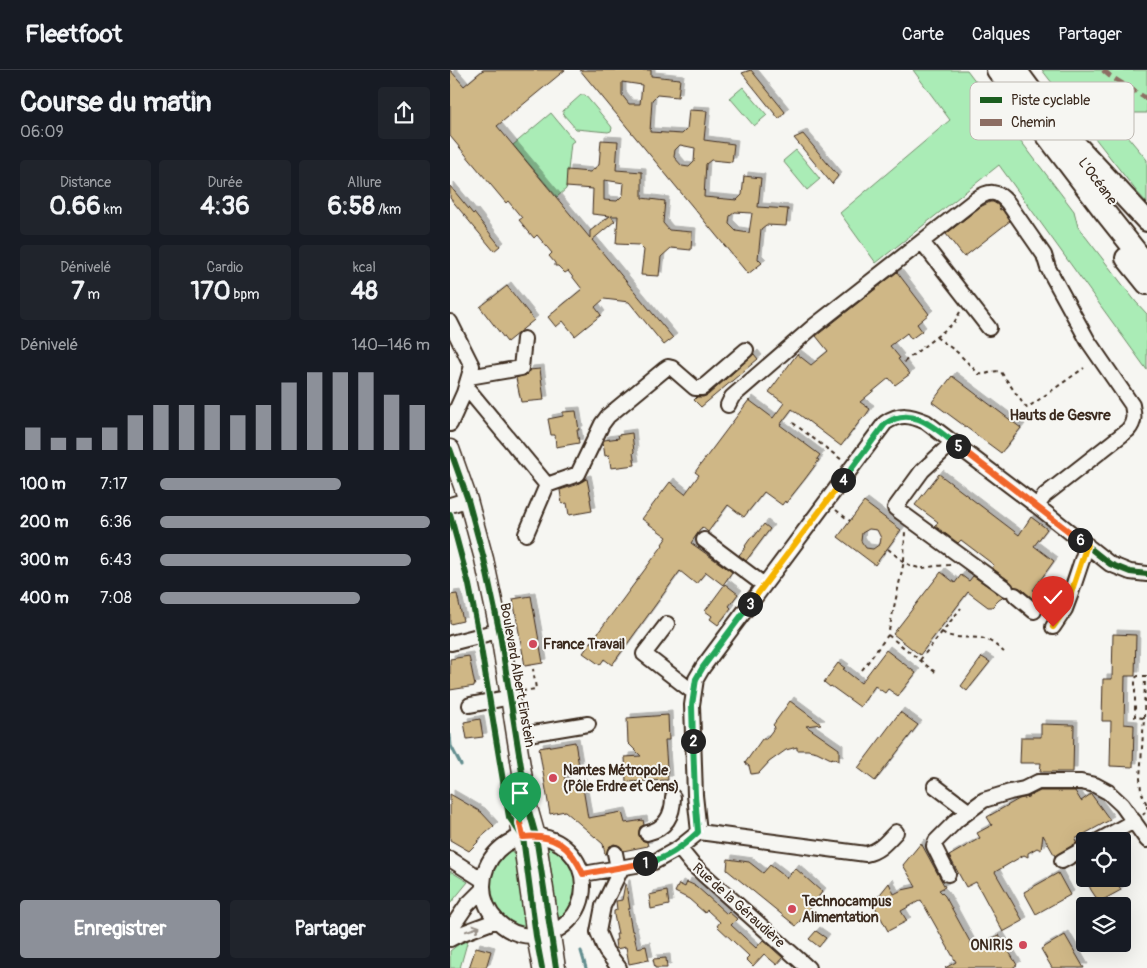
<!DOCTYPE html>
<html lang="fr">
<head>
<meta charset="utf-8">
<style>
  :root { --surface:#171b24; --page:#20242c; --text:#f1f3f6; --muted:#9ea1a6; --line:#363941; --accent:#8c9099 }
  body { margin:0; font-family:Pangolin,sans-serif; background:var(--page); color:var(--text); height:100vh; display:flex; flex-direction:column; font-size:19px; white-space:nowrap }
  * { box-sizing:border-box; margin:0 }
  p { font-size:16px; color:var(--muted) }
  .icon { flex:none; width:28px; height:28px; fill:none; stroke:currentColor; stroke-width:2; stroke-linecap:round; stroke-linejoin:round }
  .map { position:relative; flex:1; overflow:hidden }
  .panel { display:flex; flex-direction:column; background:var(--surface); width:450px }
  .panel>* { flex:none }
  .buttons { position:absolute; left:626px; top:762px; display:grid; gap:10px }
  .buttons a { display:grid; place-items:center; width:55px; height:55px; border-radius:5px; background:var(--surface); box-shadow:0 5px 20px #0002; font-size:25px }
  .pin { position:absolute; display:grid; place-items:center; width:42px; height:42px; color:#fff; margin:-51px -21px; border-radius:50% 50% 50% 0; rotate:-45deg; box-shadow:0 0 5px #0007 }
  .pin .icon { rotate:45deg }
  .km { position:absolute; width:25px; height:25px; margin:-12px; border-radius:50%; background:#222; color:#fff; font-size:14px; line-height:25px; text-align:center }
  .round { display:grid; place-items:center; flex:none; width:52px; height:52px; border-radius:5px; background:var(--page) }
  .summary { display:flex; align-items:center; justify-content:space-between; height:85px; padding:0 20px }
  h1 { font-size:28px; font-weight:700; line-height:38px }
  .metrics { display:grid; grid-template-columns:repeat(3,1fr); gap:8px; height:85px; padding:5px 20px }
  .metrics div { display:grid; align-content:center; border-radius:5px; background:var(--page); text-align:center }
  .metrics b { font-size:25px; font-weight:700 }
  .metrics small { font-size:14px; font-weight:400 }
  .metrics p { font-size:14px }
  .chart { height:140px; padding:10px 20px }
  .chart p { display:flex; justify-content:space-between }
  .chart svg { width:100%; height:90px; margin-top:5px; stroke:var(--accent); stroke-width:6 }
  .cta { display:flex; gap:10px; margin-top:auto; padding:10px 20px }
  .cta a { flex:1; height:58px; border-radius:5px; background:var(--accent); color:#fff; font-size:20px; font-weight:700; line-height:58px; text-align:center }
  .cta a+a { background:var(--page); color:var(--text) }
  ul { padding:0 20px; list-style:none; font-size:16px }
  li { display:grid; grid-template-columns:80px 60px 1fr; align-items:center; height:38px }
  li i { height:12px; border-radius:6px; background:var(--accent) }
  header { display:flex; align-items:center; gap:30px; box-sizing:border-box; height:70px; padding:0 25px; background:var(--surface); border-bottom:1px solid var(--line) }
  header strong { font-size:24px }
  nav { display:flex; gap:28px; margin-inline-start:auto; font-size:18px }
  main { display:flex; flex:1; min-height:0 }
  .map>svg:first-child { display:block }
  .green { fill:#aaecb6; stroke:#728b6a }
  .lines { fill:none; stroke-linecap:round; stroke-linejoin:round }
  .stream { stroke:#648e8f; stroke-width:3 }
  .building { fill:#cfb786; stroke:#3b2a1e; fill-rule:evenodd; filter:url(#shadow) }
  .minor-casing { stroke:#3b2a1e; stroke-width:18 }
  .major-casing { stroke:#3b2a1e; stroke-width:21 }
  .highway-casing { stroke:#3b2a1e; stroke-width:24 }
  .path { stroke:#3b2a1e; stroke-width:2; stroke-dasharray:4 4; stroke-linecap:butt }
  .minor { stroke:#f6f6f2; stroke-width:14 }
  .major { stroke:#f6f6f2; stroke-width:18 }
  .highway { stroke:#f6f6f2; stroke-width:20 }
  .quiet { stroke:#8d6e63; stroke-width:5; stroke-dasharray:10 5; stroke-linecap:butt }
  .cycleway-casing { stroke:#f6f6f2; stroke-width:9 }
  .cycleway { stroke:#1b5e20; stroke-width:6 }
  .oneway { stroke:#989088 }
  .split-1-casing { stroke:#fff; stroke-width:10 }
  .split-2-casing { stroke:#fff; stroke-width:10 }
  .split-3-casing { stroke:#fff; stroke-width:10 }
  .split-4-casing { stroke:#fff; stroke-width:10 }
  .split-5-casing { stroke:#fff; stroke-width:10 }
  .split-6-casing { stroke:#fff; stroke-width:10 }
  .split-7-casing { stroke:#fff; stroke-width:10 }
  .split-1 { stroke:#f0652b; stroke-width:6 }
  .split-2 { stroke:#22a559; stroke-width:6 }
  .split-3 { stroke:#22a559; stroke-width:6 }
  .split-4 { stroke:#f5b400; stroke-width:6 }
  .split-5 { stroke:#22a559; stroke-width:6 }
  .split-6 { stroke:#f0652b; stroke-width:6 }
  .split-7 { stroke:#f5b400; stroke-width:6 }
  .poi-dot { fill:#d1495b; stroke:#f6f6f2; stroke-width:2 }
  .labels { text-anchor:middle; stroke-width:4; stroke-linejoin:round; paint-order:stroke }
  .street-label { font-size:14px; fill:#3b2a1e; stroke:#f6f6f2 }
  .poi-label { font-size:14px; font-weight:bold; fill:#3b2a1e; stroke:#f6f6f2; text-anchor:start }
  .neighbourhood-label { font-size:15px; font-weight:bold; fill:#3b2a1e; stroke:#f6f6f2 }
  .key { fill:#f6f6f2; stroke:#beb9b2; stroke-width:1 }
  .key-label { font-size:14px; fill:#3b2a1e }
</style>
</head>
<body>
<header>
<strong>Fleetfoot</strong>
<nav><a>Carte</a><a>Calques</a><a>Partager</a></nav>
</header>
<main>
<section class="panel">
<div class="summary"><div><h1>Course du matin</h1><p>06:09</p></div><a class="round"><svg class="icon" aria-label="share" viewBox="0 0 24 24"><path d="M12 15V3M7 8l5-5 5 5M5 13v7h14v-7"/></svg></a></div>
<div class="metrics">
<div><p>Distance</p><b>0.66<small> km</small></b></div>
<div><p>Durée</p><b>4:36</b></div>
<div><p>Allure</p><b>6:58<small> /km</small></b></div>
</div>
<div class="metrics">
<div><p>Dénivelé</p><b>7<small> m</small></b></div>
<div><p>Cardio</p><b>170<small> bpm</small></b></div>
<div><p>kcal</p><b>48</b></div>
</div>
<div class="chart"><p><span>Dénivelé</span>140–146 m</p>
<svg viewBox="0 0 160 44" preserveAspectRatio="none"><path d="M5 44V33M15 44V38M25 44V38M35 44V33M45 44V27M55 44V22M65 44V22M75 44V22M85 44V27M95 44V22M105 44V11M115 44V6M125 44V6M135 44V6M145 44V17M155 44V22"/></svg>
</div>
<ul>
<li><b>100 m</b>7:17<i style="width:67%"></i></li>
<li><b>200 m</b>6:36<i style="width:100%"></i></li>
<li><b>300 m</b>6:43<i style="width:93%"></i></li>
<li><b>400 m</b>7:08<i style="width:74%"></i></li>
</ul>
<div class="cta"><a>Enregistrer</a><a>Partager</a></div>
</section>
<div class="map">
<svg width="697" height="898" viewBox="0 0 697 898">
  <defs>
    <filter id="shadow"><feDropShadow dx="4" dy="-4" stdDeviation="0" flood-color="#0004"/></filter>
  </defs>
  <rect width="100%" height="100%" fill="#f6f6f2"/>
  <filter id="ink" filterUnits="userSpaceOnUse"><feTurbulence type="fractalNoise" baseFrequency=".02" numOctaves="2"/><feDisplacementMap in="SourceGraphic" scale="10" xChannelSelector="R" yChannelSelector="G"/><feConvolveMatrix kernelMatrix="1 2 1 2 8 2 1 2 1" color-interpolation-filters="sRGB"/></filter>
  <g filter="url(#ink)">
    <path class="green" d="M463 0H517L624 141 628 157 686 232 697 244V300L549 95 426 193 390 143 500 50Z
      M592 0H697V43H658L697 90V133L687 122Z
      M293 17 317 45 304 56 280 28Z
      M131 25H135L161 56 162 58 161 61 158 62 126 59 113 44V41Z
      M101 43 124 71 121 73 116 119 107 127 63 75Z
      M346 80 370 109 357 120 333 91Z
      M95 776C103 776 110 781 116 786 137 807 134 836 110 854H108Z
      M59 780 62 781 65 786 75 852 74 856 72 858C43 853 31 821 44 797 47 790 51 784 59 780Z
      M0 801 18 812 0 834Z
      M19 866 10 898H0V881Z"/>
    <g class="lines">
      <path class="stream" d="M0 665 1 676 11 695
        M131 881 136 898"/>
    </g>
    <path class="building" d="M0 0 14 16 33 0H115L47 56 140 168V161L160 146 142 144 143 119 116 117 117 100 140 102 149 95 151 70 168 71 166 100 192 102V128L215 131 213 153 219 160 242 162 241 180 221 178 211 187 209 206 191 205 194 180 189 175 166 174 168 146H161L165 151 142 170 223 268 214 275 179 232 154 229 145 237 151 245 125 266 113 251 106 257 98 247 132 219 118 201 115 203 108 196H105V193L99 186 102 183 87 165 84 168 69 150 72 148 58 131 56 133 0 66ZM154 110 174 113 173 125 167 131 154 130Z
      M130 0H201V6L230 9 228 27 207 25 202 30 200 62 232 64 237 59 239 40 257 41 254 70 284 74 282 92 261 90 256 94 254 127 287 130 292 125 294 106 311 108 308 137 338 139 336 156 316 155 311 159 308 189 312 193 298 204ZM172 12 192 15 190 34H179L172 25ZM230 75 245 78 244 92 239 97 232 96 224 87 225 80ZM285 142 302 143 299 163 286 161 279 154 280 146Z
      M301 0 335 42 329 49 292 3Z
      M353 64 388 106 382 114 344 68Z
      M0 116 23 144 24 143 50 176 44 181 0 128Z
      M540 132H543L548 135 550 140 552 139 560 151 514 187 496 164 530 137Z
      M447 202 479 244 467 254 472 261 461 269 457 263 440 276 450 288 448 289 460 304 445 315 439 308 410 332 420 339 414 348 413 347 391 376 342 339 330 355 370 385 367 389 369 390 355 409 336 433 335 431 332 435 314 422 294 447 278 435 258 462 252 457 241 473 282 502 273 515 256 502 246 514 230 501 162 595 154 589 150 595 133 583 213 475 212 474 217 467 192 449 220 412 235 424 249 405 245 402 299 330 323 348 334 333 319 322 347 284 361 295 378 281 366 266Z
      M57 216 84 250 57 272 30 237Z
      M304 284 308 289 251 337 244 330 247 327H253L258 325Z
      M90 299 94 330 71 332 66 308 77 304 79 300Z
      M502 306 571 358 551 383 482 332Z
      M126 341 129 360H127L129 373 106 377 105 365H101L98 349 113 346V342Z
      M182 363 184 382 183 383 185 395 161 398 159 385 155 386 153 372 154 370 169 368 168 365Z
      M489 404 569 465 581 447 597 459 584 476 604 491 583 520 587 523 585 527 583 529 570 518 564 517 561 512 542 498 544 495 511 470 508 473 485 456 488 452 465 435Z
      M137 409 141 429H140L142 441 119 445 117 433 112 434 110 420 126 415 134 410Z
      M414 432 451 460 425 495 388 467ZM419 459 427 460 431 468 430 474 423 479 416 478 411 471 412 463Z
      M314 454 320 459 296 491 289 485 296 477 295 476 302 466 304 467Z
      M491 502 505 513 511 505 519 511 523 506 554 527 549 530 542 537H538L518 522 470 585 443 564Z
      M275 514 288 524 279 536 281 538 268 555 260 549 262 546 255 541Z
      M7 524 13 551 0 554V525Z
      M81 526 93 593 75 596 63 529Z
      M663 564 686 565 685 606H675L674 654 684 655 683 697 660 696 661 651H652L653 609H662Z
      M436 580 466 603 448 626 438 619 435 623 425 616 410 637 381 616 380 617 374 612 388 593 395 598 393 599 411 613Z
      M19 586 25 616 0 620V589Z
      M532 587 540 592 517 621 511 616Z
      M340 631 371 654 356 656 389 679V691L382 688 381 689 367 682 358 680H347V677L336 680 319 692 309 703 301 704 299 696 295 693 312 669H316L325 657 323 655Z
      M450 642 468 655 425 711 408 698Z
      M218 645 219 670H215L218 710 176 712 175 687 191 686 178 673 177 648Z
      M30 649 33 667 17 669 14 652Z
      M591 654 624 655 623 702H590L591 693H570L571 667H591Z
      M125 672 129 696 113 699 116 715 132 712 138 748 172 742 175 753 193 750 194 755 190 757 189 761V765L191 770 197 772 198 776 173 781 171 777 168 775 164 774 159 777 156 784H155L153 774 115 741 100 744 89 678Z
      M590 721H625L631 731 641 724 660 750 625 769 627 773 605 786 593 765 591 780 587 778 578 783V787L574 785 545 802 573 851 553 862 526 812 516 817 499 786 530 768 527 763 542 755 537 747 569 729 578 727Z
      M0 724 31 742 44 756 27 771 28 772 19 781 0 770Z
      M471 773 495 817 489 820 495 826 524 879 549 865 567 895 562 898H495L506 892 471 830 451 841 457 851 438 861 423 833 439 813 444 824 452 820 466 817 453 795Z
      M635 788V808L626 793Z
      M278 789 299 792 313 803 320 795 337 808 345 798 372 822 346 856 277 800Z
      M608 803 620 825 586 844 574 822Z
      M636 809H665L671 820 649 832 641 820Z
      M237 812 246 816 277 844 279 842 287 849 281 855 306 878 313 870 333 888 327 895 314 884 303 896 296 889 299 886 267 856 270 852 257 840 255 843 239 829 225 822 229 814 235 817Z
      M175 814H176L180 839H178L182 861H183L187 878 196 876 199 890 179 894 176 877 166 879 165 870H167L166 864H168L164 845V841L167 840 166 831 172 830Z
      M217 821 219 835 201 839 199 825Z
      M366 861 376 868 369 877 359 869Z
      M615 865 634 898H602L591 879Z
      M26 877 41 881 36 898H19Z
      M216 888 217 898H205L203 889Z"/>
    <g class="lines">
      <g class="minor-casing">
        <path id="minor" d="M472 172 539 258
          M0 252 22 296 14 323 0 354
          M19 307 71 298 74 269
          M16 317 97 415 76 464
          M278 335 282 327 364 256 525 130C539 120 547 120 558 133L594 185 598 198 638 271 682 335C684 345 685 352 678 360L595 425 587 436
          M503 372 472 401 445 438 556 519
          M97 415 128 404 152 354 158 346 215 299 218 297 222 298 245 318H252L296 280
          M0 435 10 432
          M254 470 314 515
          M565 525 584 541
          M217 554 194 584 243 622
          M603 557 615 539 621 523 637 475
          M1 573 40 563
          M20 635 51 629
          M66 666 138 654
          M485 716 518 741
          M249 762 416 784C430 781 436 772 446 762
          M197 763C216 759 223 745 223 727
          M33 816a50 50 0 1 1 100 0a50 50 0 1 1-100 0Z
          M648 771 684 751
          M229 778 242 794 358 898
          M165 783 168 798
          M0 789 33 810
          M612 791 635 778
          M133 804 204 792 229 778 249 762 245 725 242 635 246 609 253 597 435 353C450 343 460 345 476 352L587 436 660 494 680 502 697 504
          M498 804 484 776 486 771 507 750 534 730 560 722 574 719 588 712H631L645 715 658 722 672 735 697 770
          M0 860 17 835 33 819
          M0 869C15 861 31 857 46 850
          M169 898 156 881 148 862 153 836 172 797"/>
      </g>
      <g class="major-casing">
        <path id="major" d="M0 379 18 430 34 489 50 564 77 734 86 766 106 898
          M68 740 86 866 92 898"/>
      </g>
      <g class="highway-casing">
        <path id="highway" d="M547 0 654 141 697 195
          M566 0 623 77
          M617 65 697 151
          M676 188 697 214"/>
      </g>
      <path class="path" d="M486 267 507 282 529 304C537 306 543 299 551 302L574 335 577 338 634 298
        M454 292 504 253 511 240
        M343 353 392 390
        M386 440 400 451
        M438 479C447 486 458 498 472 498 477 498 482 496 487 496 493 495 498 496 503 494
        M492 562C504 571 520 565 534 569 542 571 548 577 554 582
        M438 565 485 602
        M470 590 511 538
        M412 600 438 565 454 491 455 460
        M697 606H688L685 608V647L694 648 690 708 691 721 697 735
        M72 621 86 619 83 599
        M694 648 695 606
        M693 745 697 740V736"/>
      <use href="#minor" class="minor"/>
      <use href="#major" class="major"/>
      <use href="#highway" class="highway"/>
      <path class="quiet" d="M653 0 660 6 697 29"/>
      <g class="cycleway-casing">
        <path id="cycleway" d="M0 379 18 430 34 489 50 564 77 734 86 766 106 898
          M0 444 19 515 29 566 59 747 73 767 86 866 92 898
          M133 804 204 792 229 778 249 762 245 725 242 635 246 609 253 597 435 353C450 343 460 345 476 352L587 436 660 494 680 502 697 504"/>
      </g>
      <use href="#cycleway" class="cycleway"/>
    </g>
    <defs><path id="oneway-shaft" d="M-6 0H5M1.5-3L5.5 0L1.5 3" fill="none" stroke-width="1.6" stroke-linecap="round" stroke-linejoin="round" transform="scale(1.25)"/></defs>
    <use class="oneway" href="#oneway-shaft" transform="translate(23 859) rotate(-18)"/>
  </g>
  <g class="lines" filter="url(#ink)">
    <g class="split-1-casing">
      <path id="split-1" d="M70 753 73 767C104 764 121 776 133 804L195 793"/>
    </g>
    <g class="split-2-casing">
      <path id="split-2" d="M195 793C216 790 233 776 248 762L245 725 243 671"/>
    </g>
    <g class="split-3-casing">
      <path id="split-3" d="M243 671 242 635 246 609 253 597 300 534"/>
    </g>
    <g class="split-4-casing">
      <path id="split-4" d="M300 534 393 410"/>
    </g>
    <g class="split-5-casing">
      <path id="split-5" d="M393 410 435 354C462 334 486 359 508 376"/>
    </g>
    <g class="split-6-casing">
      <path id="split-6" d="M508 376 630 470"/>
    </g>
    <g class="split-7-casing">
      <path id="split-7" d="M603 557 615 539 621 523 637 475 630 470"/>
    </g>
    <use href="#split-1" class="split-1"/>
    <use href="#split-2" class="split-2"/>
    <use href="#split-3" class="split-3"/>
    <use href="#split-4" class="split-4"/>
    <use href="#split-5" class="split-5"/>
    <use href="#split-6" class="split-6"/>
    <use href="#split-7" class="split-7"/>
  </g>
  <g class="poi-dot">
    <circle cx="83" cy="574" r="5"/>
    <circle cx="103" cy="708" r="5"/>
    <circle cx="342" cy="839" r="5"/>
    <circle cx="573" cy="875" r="5"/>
  </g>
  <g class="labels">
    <g class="street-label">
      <text transform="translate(648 111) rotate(53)" y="5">L’Océane</text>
      <text transform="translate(68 605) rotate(80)" y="5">Boulevard Albert Einstein</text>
      <text transform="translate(289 835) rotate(42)" y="5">Rue de la Géraudière</text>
    </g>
    <g class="poi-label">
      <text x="93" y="579">France Travail</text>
      <text x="113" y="705">Nantes Métropole<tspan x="113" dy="16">(Pôle Erdre et Cens)</tspan></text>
      <text x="352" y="836">Technocampus<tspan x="352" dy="16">Alimentation</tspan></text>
      <text x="563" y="880" text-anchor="end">ONIRIS</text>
    </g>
    <g class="neighbourhood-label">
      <text x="610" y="350">Hauts de Gesvre</text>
    </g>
  </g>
  <rect x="520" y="12" width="164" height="58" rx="8" class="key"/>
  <rect x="530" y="27" width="22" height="6" fill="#1b5e20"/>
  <rect x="530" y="49" width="22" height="7" fill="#8d6e63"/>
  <g class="key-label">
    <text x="561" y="35">Piste cyclable</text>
    <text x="561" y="57">Chemin</text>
  </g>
</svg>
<div class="buttons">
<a><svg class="icon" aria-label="locate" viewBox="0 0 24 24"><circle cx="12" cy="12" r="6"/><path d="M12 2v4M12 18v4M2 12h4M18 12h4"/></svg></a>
<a><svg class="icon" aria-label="layers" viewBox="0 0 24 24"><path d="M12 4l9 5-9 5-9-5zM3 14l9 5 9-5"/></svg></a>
</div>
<div class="pin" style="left:70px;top:753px;background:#1e9e55"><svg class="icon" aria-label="arrive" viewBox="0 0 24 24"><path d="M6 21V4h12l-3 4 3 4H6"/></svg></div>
<div class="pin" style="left:603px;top:557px;background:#d93025"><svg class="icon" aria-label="check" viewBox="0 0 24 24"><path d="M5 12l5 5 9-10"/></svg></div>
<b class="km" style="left:195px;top:793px">1</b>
<b class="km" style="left:243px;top:671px">2</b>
<b class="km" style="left:300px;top:534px">3</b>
<b class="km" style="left:393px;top:410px">4</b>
<b class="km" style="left:508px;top:376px">5</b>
<b class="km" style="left:630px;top:470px">6</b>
</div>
</main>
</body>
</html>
